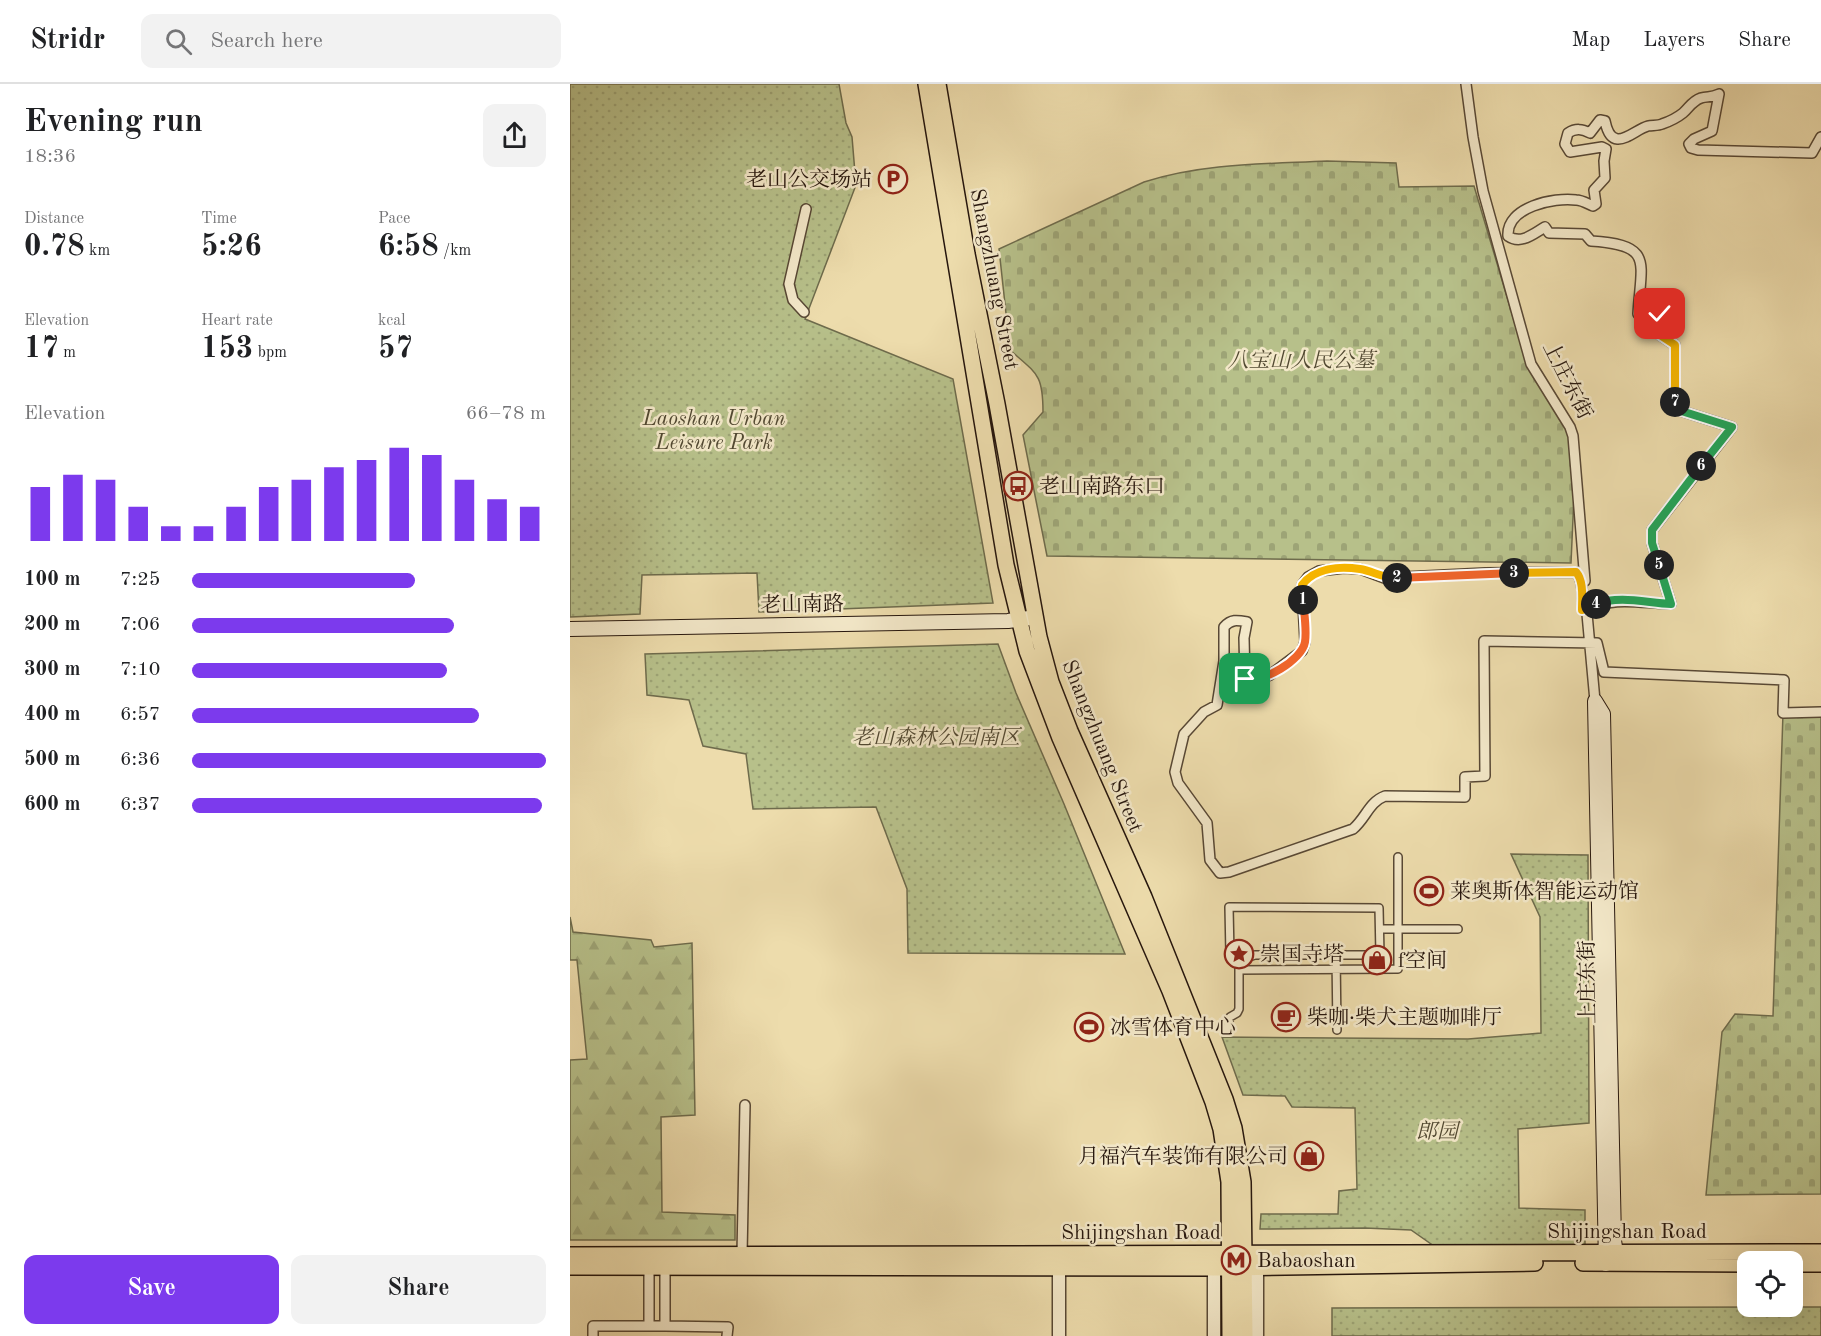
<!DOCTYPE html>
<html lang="en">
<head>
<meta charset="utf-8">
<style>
  :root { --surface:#fff; --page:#f2f2f2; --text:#202124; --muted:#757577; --line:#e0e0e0; --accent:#7c3aed }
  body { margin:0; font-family:"Old Standard TT","Noto Serif SC",serif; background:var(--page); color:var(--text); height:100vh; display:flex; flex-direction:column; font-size:22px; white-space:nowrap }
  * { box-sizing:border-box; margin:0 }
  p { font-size:20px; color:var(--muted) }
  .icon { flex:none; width:33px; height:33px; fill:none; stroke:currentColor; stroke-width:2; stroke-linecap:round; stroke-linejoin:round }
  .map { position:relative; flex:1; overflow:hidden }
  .side { display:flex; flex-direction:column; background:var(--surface); width:570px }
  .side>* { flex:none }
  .fabs { position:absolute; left:1167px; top:1167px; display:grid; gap:12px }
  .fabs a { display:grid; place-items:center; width:66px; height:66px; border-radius:12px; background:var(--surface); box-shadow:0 6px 24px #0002; font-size:30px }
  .pin { position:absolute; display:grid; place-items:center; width:51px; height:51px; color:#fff; margin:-26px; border-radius:12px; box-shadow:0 3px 9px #0006 }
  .km { position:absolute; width:30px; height:30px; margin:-15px; border-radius:50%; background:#222; color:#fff; font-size:16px; line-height:30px; text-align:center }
  .round { display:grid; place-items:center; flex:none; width:63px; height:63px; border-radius:12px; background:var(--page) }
  .overview { display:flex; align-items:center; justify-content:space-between; height:102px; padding:0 24px }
  h1 { font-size:33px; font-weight:800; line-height:45px }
  .metrics { display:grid; grid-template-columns:repeat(3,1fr); gap:9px; height:102px; padding:6px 24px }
  .metrics div { display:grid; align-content:center }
  .metrics b { font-size:30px; font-weight:800 }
  .metrics small { font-size:16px; font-weight:400 }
  .metrics p { font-size:16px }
  .chart { height:168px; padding:12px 24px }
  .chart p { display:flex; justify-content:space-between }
  .chart svg { width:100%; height:108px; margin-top:6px; stroke:var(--accent); stroke-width:6 }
  .primary-button { display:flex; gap:12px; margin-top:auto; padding:12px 24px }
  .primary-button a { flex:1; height:69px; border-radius:12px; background:var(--accent); color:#fff; font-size:24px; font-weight:800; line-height:69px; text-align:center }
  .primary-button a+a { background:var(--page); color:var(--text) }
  ul { padding:0 24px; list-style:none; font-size:20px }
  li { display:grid; grid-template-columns:96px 72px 1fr; align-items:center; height:45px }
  li i { height:15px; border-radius:8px; background:var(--accent) }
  header { display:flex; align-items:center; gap:36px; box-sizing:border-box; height:84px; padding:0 30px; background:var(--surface); border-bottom:2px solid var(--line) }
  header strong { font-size:28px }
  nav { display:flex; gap:33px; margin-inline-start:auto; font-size:21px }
  .search { width:420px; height:54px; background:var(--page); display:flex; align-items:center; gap:15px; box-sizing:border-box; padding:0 21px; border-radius:12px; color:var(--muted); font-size:22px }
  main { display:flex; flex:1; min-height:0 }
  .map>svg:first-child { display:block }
  .green { fill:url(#green-dots); stroke:#6e6b4c; stroke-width:1.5 }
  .forest { fill:url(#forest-firs); stroke:#6e6b4c; stroke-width:1.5 }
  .cemetery { fill:url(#cemetery-stones); stroke:#6e6b4c; stroke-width:1.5 }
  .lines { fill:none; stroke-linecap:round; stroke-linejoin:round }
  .pedestrian-casing { stroke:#584835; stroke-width:10 }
  .minor-casing { stroke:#584835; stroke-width:12 }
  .tertiary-casing { stroke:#584835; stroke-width:15 }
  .secondary-casing { stroke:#26160d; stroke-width:16 }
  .primary-casing { stroke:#26160d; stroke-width:18 }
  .trunk-casing { stroke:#26160d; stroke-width:18 }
  .pedestrian { stroke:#f3e8c9; stroke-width:7 }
  .minor { stroke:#f3e8c9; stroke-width:9 }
  .tertiary { stroke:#f3e8c9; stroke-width:12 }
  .secondary { stroke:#f3e8c9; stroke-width:14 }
  .primary { stroke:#eddcac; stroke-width:15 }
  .trunk { stroke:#eddcac; stroke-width:15 }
  .split-1-casing { stroke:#fff; stroke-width:12 }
  .split-2-casing { stroke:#fff; stroke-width:12 }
  .split-3-casing { stroke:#fff; stroke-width:12 }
  .split-4-casing { stroke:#fff; stroke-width:12 }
  .split-5-casing { stroke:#fff; stroke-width:12 }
  .split-6-casing { stroke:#fff; stroke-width:12 }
  .split-7-casing { stroke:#fff; stroke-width:12 }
  .split-8-casing { stroke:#fff; stroke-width:12 }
  .split-1 { stroke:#f0652b; stroke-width:8 }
  .split-2 { stroke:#f5b400; stroke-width:8 }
  .split-3 { stroke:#f0652b; stroke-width:8 }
  .split-4 { stroke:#f5b400; stroke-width:8 }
  .split-5 { stroke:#22a559; stroke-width:8 }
  .split-6 { stroke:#22a559; stroke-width:8 }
  .split-7 { stroke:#22a559; stroke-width:8 }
  .split-8 { stroke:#f5b400; stroke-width:8 }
  .labels { text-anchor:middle; stroke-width:5; stroke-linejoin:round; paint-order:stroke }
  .poi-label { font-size:21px; fill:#26160d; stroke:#f3e8c9; text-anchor:start }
  .street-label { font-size:21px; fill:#26160d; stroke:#f3e8c9 }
  .park-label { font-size:21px; font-style:italic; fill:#524932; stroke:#f3e8c9 }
</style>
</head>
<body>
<header>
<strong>Stridr</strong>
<div class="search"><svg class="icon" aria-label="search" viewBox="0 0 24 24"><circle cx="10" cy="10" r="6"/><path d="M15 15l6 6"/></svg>Search here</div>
<nav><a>Map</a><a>Layers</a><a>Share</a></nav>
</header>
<main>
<section class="side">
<div class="overview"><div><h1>Evening run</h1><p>18:36</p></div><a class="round"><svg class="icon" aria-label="share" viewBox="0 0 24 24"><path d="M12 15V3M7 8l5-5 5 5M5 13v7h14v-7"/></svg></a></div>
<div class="metrics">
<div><p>Distance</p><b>0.78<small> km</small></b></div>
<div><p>Time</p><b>5:26</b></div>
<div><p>Pace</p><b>6:58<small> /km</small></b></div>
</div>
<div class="metrics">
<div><p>Elevation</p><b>17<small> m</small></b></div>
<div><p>Heart rate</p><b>153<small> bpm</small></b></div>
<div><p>kcal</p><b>57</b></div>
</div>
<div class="chart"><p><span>Elevation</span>66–78 m</p>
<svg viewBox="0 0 160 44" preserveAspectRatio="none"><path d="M5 44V22M15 44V17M25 44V19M35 44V30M45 44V38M55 44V38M65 44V30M75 44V22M85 44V19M95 44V14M105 44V11M115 44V6M125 44V9M135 44V19M145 44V27M155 44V30"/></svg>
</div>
<ul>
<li><b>100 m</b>7:25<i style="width:63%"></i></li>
<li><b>200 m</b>7:06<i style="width:74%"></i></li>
<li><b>300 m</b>7:10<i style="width:72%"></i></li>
<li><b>400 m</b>6:57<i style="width:81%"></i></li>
<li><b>500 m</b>6:36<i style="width:100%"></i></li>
<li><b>600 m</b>6:37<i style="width:99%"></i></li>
</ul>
<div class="primary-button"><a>Save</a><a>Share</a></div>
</section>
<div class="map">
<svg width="1251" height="1252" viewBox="0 0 1251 1252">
  <defs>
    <pattern id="green-dots" width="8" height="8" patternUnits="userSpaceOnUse" patternTransform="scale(1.5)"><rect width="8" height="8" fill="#b7c08a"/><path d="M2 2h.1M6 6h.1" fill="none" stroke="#9da476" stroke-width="1.8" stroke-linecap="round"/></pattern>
    <pattern id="forest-firs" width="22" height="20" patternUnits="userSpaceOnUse" patternTransform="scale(1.5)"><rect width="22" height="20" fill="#b7c08a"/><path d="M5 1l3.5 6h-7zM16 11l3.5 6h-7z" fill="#9da476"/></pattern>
    <pattern id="cemetery-stones" width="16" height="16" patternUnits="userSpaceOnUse" patternTransform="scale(1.5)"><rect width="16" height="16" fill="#b7c08a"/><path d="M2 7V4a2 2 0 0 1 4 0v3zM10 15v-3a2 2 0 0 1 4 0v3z" fill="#9da476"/></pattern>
  </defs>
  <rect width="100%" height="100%" fill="#eddcac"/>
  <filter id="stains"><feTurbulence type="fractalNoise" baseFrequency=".00333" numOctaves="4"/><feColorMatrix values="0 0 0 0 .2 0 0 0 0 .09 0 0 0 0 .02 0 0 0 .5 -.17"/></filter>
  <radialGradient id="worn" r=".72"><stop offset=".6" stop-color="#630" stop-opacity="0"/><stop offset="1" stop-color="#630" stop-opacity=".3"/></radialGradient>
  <path class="green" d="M0 0H269L276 39 282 53 286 101 235 235 383 295 423 519 189 528 187 489 72 491 70 530 0 533Z
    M428 560 446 609 494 720 555 870 338 869 337 805 306 723 183 725 176 670 133 662 119 616 77 611 75 570Z
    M941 770 1018 771 1019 1039 948 1045 949 1124 1015 1126V1164L864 1162 841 1146 795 1144 690 1145 691 1130H768L769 1107 787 1105 785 1024 722 1023 715 1012 673 1011 652 953 898 955 971 949 970 833Z
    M1251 1223V1252H762V1224Z"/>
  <path class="forest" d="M0 833 3 848 81 856 84 863 122 859 125 1031 91 1033 92 1128 165 1131V1156H0V976L17 975 7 876H0Z"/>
  <path class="cemetery" d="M757 77 826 79 829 103 904 102 956 277 998 346 1004 412 1001 479 477 472 453 351 473 328C473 290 467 290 440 266L429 165 574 98C632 79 696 80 757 77Z
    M1251 628V1110L1136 1111 1152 948 1165 930 1203 932 1213 629Z"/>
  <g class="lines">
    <g class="pedestrian-casing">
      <path id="pedestrian" d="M659 823 809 824 810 871H685C677 873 671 879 664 879L660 871Z
        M810 845H888
        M766 871 767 946
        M669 886 828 885V773
        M657 945 660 933 667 929 669 925V882"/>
    </g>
    <g class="minor-casing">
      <path id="minor" d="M896 0 903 53 913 107 961 280 1000 343 1003 352 1015 497
        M1251 53 1242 69 1128 66 1121 64 1119 60 1124 55 1142 47 1149 10C1141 14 1138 12 1131 14 1122 17 1119 24 1113 29 1108 33 1098 38 1092 40 1088 42 1082 41 1078 42 1063 46 1042 72 1035 37L1030 36 1020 49C1012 45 1006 44 998 49L995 60 1000 68 1032 63 1036 65 1034 77 1035 94 1024 106 1026 120 1023 122C1018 120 1012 116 1006 116 984 113 936 123 938 152 951 161 963 150 975 143L979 149 1015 150 1021 157C1084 161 1071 177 1068 230H1090V251L1105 261V325L1162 343 1082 446V459L1101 520C1068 519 1046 512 1013 526 1012 514 1014 497 1006 488L915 489 814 494 790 485 774 484 749 487 738 493 732 501 735 558 732 567 700 591 689 595H675L674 554 677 538C667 536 661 535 654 543V577L647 621 634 628 614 650 605 688 608 699 637 739 640 776 650 789 659 788 783 745C796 734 799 718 815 712L895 713V693L915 692 914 557 1027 559 1034 588 1214 596 1213 629 1251 628
        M234 228 223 216 219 200 236 125
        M1016 519 1025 617
        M172 1170 175 1021
        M79 1183V1242H95V1183
        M95 1242 158 1243 157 1252
        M23 1252V1242H79"/>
    </g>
    <g class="tertiary-casing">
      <path id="tertiary" d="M682 1177 687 1183V1252
        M489 1252V1182
        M644 1252V1184L650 1178"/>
    </g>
    <g class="secondary-casing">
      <path id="secondary" d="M0 545 438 537 459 534
        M1036 1180 1025 617 1033 630 1044 1156 1047 1178"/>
    </g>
    <g class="primary-casing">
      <path id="primary" d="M356 0 436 481 457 567 490 654 600 907 643 1018 651 1045 659 1098 660 1252
        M368 0 397 170 427 320 469 553 481 598 500 647 574 813 655 1015 664 1044 673 1098 675 1252"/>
    </g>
    <g class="trunk-casing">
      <path id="trunk" d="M0 1171 1251 1168
        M1013 1179 1178 1180
        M1222 1180H1251
        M0 1183 660 1184 965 1179"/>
    </g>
    <use href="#pedestrian" class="pedestrian"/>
    <use href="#minor" class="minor"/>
    <use href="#tertiary" class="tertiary"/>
    <use href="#secondary" class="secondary"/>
    <use href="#primary" class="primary"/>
    <use href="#trunk" class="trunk"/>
  </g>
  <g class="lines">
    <g class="split-1-casing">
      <path id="split-1" d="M675 595C693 599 732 576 735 558 737 545 734 529 733 516"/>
    </g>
    <g class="split-2-casing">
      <path id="split-2" d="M733 516 732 501C745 484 769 482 790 485 803 487 812 494 827 494"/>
    </g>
    <g class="split-3-casing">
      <path id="split-3" d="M827 494 944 489"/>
    </g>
    <g class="split-4-casing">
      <path id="split-4" d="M944 489 1006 488C1014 497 1012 514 1012 526L1026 520"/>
    </g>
    <g class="split-5-casing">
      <path id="split-5" d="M1026 520C1050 511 1077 519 1101 520L1089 481"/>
    </g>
    <g class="split-6-casing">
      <path id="split-6" d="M1089 481 1082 459V446L1131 382"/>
    </g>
    <g class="split-7-casing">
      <path id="split-7" d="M1105 318V325L1162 343 1131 382"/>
    </g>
    <g class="split-8-casing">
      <path id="split-8" d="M1090 230V251L1105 261V318"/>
    </g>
    <use href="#split-1" class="split-1"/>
    <use href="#split-2" class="split-2"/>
    <use href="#split-3" class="split-3"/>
    <use href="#split-4" class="split-4"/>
    <use href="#split-5" class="split-5"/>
    <use href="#split-6" class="split-6"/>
    <use href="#split-7" class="split-7"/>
    <use href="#split-8" class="split-8"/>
  </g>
  <defs>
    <g id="parking-ring" transform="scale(1.5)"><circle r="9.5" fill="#f3e8c9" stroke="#8f2418" stroke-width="1.5"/><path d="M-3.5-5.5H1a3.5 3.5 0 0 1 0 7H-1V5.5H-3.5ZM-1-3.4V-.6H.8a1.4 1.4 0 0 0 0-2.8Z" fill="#8f2418"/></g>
    <g id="bus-ring" transform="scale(1.5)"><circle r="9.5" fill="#f3e8c9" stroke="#8f2418" stroke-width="1.5"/><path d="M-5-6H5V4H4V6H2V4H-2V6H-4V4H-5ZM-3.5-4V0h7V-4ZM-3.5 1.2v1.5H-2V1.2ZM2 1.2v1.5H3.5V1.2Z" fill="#8f2418"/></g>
    <g id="stadium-ring" transform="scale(1.5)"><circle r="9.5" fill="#f3e8c9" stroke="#8f2418" stroke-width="1.5"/><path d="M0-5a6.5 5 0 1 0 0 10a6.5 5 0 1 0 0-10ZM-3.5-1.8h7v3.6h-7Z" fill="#8f2418"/></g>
    <g id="sight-ring" transform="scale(1.5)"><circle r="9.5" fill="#f3e8c9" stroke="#8f2418" stroke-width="1.5"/><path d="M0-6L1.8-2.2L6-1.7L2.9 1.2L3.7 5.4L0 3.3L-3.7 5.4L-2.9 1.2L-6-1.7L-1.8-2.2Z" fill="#8f2418"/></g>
    <g id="shop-ring" transform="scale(1.5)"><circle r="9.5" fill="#f3e8c9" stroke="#8f2418" stroke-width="1.5"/><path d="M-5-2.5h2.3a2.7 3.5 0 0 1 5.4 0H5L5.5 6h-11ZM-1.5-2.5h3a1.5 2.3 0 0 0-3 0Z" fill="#8f2418"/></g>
    <g id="cafe-ring" transform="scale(1.5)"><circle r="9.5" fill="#f3e8c9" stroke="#8f2418" stroke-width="1.5"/><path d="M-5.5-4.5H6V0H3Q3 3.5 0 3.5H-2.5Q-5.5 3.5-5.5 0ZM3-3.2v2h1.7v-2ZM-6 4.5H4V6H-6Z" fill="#8f2418"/></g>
    <g id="metro-ring" transform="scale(1.5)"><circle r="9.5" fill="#f3e8c9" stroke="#8f2418" stroke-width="1.5"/><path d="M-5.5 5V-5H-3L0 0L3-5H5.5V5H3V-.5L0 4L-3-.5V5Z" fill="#8f2418"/></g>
  </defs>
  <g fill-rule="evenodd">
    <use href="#parking-ring" x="323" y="95"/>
    <use href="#bus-ring" x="448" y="402"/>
    <use href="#stadium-ring" x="859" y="807"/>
    <use href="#sight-ring" x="669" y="870"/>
    <use href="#shop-ring" x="807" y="876"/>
    <use href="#cafe-ring" x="716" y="933"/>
    <use href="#stadium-ring" x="519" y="943"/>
    <use href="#shop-ring" x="739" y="1072"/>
    <use href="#metro-ring" x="666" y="1176"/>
  </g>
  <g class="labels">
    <g class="poi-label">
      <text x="302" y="102" text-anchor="end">老山公交场站</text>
      <text x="469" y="409">老山南路东口</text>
      <text x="880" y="814">莱奥斯体智能运动馆</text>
      <text x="690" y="877">崇国寺塔</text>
      <text x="828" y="883">f空间</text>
      <text x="737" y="940">柴咖·柴犬主题咖啡厅</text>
      <text x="540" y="950">冰雪体育中心</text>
      <text x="718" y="1079" text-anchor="end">月福汽车装饰有限公司</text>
      <text x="687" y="1183">Babaoshan</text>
    </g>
    <g class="street-label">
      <text transform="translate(425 195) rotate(79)" y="7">Shangzhuang Street</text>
      <text transform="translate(998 296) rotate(63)" y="7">上庄东街</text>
      <text transform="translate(232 520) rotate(-1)" y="7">老山南路</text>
      <text transform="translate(533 662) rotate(68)" y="7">Shangzhuang Street</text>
      <text transform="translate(1017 898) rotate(-91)" y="7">上庄东街</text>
      <text x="1057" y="1154">Shijingshan Road</text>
      <text x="571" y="1155">Shijingshan Road</text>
    </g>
    <g class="park-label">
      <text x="731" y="283">八宝山人民公墓</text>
      <text x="144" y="341">Laoshan Urban<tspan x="144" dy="24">Leisure Park</tspan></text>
      <text x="366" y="660">老山森林公园南区</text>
      <text x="867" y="1054">郎园</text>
    </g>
  </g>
  <rect width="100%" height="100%" filter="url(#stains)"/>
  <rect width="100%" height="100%" fill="url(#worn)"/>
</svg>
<div class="fabs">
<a><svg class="icon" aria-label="locate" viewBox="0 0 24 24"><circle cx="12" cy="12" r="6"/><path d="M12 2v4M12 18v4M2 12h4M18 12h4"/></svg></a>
</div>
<div class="pin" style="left:675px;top:595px;background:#1e9e55"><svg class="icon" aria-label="arrive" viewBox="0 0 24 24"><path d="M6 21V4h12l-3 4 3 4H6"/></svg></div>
<div class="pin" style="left:1090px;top:230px;background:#d93025"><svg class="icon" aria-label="check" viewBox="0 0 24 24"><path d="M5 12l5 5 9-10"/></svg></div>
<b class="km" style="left:733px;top:516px">1</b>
<b class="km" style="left:827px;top:494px">2</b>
<b class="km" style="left:944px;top:489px">3</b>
<b class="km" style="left:1026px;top:520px">4</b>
<b class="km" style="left:1089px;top:481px">5</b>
<b class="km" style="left:1131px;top:382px">6</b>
<b class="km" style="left:1105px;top:318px">7</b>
</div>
</main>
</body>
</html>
